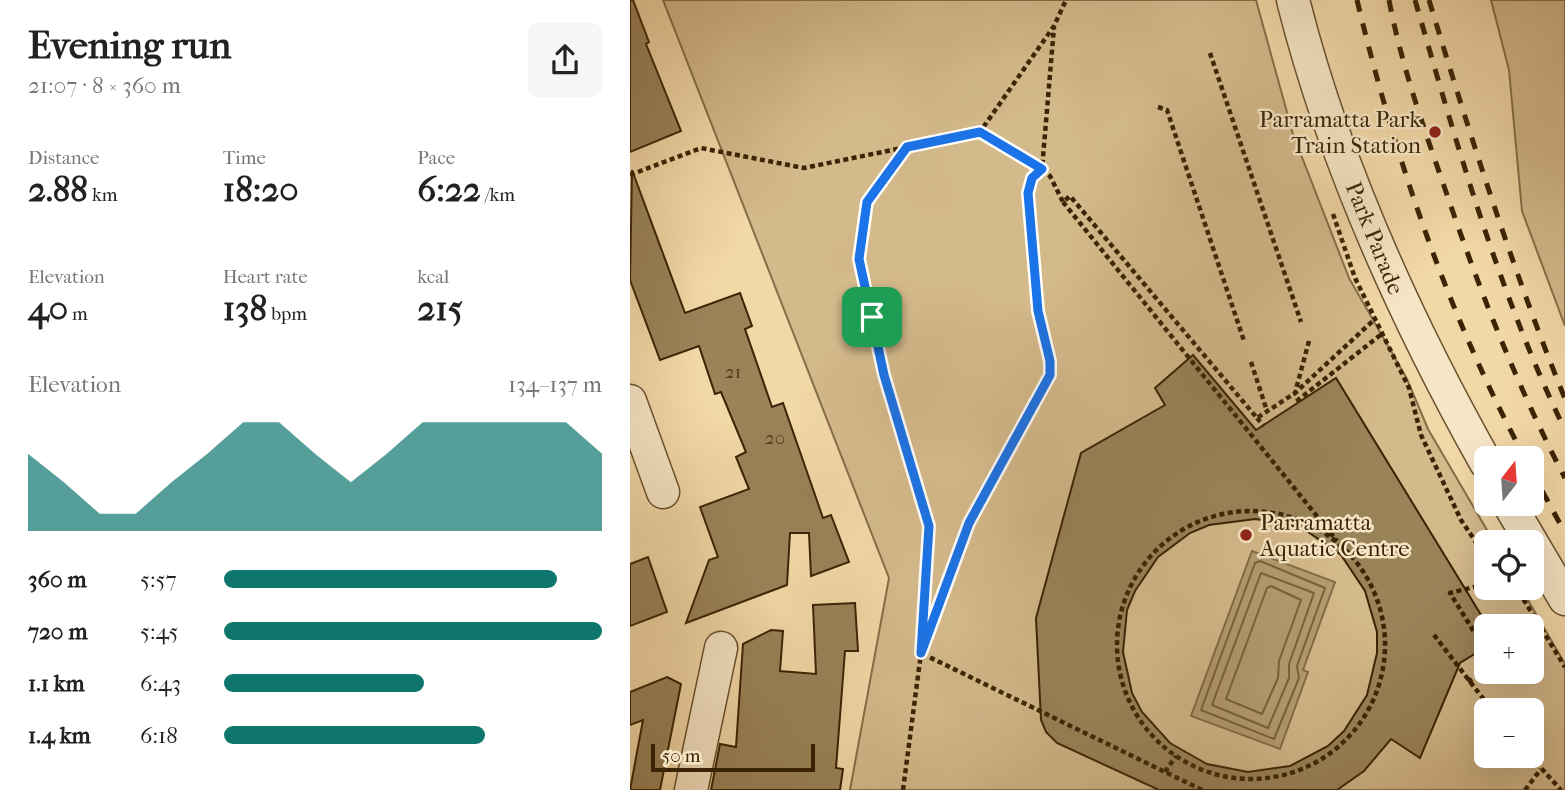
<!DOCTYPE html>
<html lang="en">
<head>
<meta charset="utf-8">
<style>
  :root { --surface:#fff; --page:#f6f6f6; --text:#222; --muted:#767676; --accent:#0f766e }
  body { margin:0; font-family:"IM FELL French Canon",serif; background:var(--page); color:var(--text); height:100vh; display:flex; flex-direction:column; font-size:26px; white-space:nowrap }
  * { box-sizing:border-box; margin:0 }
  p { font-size:23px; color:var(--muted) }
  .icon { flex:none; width:38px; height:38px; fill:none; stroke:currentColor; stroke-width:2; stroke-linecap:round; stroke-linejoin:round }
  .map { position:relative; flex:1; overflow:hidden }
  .drawer { display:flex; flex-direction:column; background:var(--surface); width:630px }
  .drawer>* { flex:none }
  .needle { width:46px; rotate:17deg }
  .buttons { position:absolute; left:844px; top:446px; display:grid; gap:14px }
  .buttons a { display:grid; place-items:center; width:70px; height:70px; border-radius:10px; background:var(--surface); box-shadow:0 7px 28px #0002; font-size:35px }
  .scale { position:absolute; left:21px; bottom:18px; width:164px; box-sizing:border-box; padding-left:7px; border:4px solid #3a2405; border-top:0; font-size:19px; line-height:24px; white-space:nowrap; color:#3a2405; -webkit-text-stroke:5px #f7e6c6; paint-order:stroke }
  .pin { position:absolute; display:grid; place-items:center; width:60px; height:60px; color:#fff; margin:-30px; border-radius:14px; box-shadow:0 4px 10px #0006 }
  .round { display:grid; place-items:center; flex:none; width:74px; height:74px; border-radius:10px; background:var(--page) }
  .headline { display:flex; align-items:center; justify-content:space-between; height:119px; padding:0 28px }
  h1 { font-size:38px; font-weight:700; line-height:52px }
  .metrics { display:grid; grid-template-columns:repeat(3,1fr); gap:10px; height:119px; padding:7px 28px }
  .metrics div { display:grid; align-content:center }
  .metrics b { font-size:35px; font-weight:700 }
  .metrics small { font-size:19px; font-weight:400 }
  .metrics p { font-size:19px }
  .chart { height:196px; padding:14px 28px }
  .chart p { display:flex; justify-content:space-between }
  .chart svg { width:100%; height:126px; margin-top:7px; fill:var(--accent); opacity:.7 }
  ul { padding:0 28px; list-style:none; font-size:23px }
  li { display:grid; grid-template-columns:112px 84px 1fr; align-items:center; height:52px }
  li i { height:18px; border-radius:9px; background:var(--accent) }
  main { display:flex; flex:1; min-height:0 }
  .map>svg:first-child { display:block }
  .green { fill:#d4b98b; stroke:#876e48; stroke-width:2; fill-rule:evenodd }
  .water { fill:#b49b70; stroke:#836b45; stroke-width:2 }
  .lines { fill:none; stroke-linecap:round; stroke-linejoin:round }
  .shore { stroke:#77603a; stroke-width:2 }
  .building { fill:#9a8259; stroke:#3a2405; stroke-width:2; fill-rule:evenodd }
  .minor-casing { stroke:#68512e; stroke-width:35 }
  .path { stroke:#3a2405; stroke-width:4.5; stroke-dasharray:5 3.5; stroke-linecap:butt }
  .minor { stroke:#f7e6c6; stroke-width:32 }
  .rail { stroke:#3a2405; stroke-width:5; stroke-dasharray:12 12; stroke-linecap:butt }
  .route-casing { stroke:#fff; stroke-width:14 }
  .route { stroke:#1a73e8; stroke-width:9 }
  .poi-dot { fill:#8f2418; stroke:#f7e6c6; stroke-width:2.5 }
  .labels { text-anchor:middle; stroke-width:5; stroke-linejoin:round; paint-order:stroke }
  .number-label { font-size:19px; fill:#523c1a }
  .poi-label { font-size:23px; fill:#3a2405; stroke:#f7e6c6; text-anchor:end }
  .street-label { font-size:23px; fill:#3a2405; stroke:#f7e6c6 }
</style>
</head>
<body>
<main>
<section class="drawer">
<div class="headline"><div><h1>Evening run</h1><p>21:07 · 8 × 360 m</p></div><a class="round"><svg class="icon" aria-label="share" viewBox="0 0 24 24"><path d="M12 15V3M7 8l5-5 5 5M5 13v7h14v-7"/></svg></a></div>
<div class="metrics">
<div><p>Distance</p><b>2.88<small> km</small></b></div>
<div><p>Time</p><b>18:20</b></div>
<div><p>Pace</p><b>6:22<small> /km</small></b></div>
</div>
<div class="metrics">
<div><p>Elevation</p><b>40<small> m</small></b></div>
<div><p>Heart rate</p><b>138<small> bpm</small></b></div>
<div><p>kcal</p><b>215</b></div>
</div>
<div class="chart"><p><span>Elevation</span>134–137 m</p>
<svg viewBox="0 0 160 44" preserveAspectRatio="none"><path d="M0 44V17L10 27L20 38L30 38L40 27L50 17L60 6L70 6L80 17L90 27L100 17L110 6L120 6L130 6L140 6L150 6L160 17V44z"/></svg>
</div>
<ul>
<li><b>360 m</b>5:57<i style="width:88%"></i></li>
<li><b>720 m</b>5:45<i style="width:100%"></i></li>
<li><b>1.1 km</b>6:43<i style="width:53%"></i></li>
<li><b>1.4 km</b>6:18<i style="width:69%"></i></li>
</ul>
</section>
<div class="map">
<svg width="935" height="790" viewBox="0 0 935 790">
  <rect width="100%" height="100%" fill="#f3d8a7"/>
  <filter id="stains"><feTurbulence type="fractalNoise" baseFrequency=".00286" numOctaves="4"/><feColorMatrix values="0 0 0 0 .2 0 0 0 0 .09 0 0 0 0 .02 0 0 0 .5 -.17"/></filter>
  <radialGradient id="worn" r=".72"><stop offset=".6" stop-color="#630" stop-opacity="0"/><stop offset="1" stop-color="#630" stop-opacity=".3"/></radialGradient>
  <path class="green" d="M33 0H626L663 134 719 278 777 379 798 429 864 542H856V588H891L935 664V790H220L259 578ZM856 626H901V672H856ZM856 710H901V756H856Z
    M861 0H935V326L892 211 879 70Z"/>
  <path class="water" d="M622 551 705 582 673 670 678 672 650 749 561 716Z"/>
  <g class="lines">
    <path class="shore" d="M630 561 695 588 667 666 669 678 644 739 571 710 625 563Z
      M631 573 684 593 659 664V678L638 728 582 705Z
      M641 586 671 600 649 661 648 678 632 714 596 699 637 588Z"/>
  </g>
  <path class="building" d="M0 0H3L19 42 16 44 51 131 0 152Z
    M2 170 55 313 110 293 122 326 115 329 142 407 153 403 193 518 201 515 219 562 181 576 179 533H160L157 585 56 623 79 560 88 557 70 507 119 489 106 457 116 452 91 392 85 394 69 346 30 360 0 280Z
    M563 355 626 430 706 378 856 623V647L830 663 790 758 761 739 734 771 707 790H529L427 743 416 732 411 720 406 618 451 453 535 405 525 388ZM625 519 659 524 678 532 711 555 735 591 747 632V653L737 695 714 731 698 746 660 766 618 772 577 764 540 743 512 712 502 693 493 652 497 610 505 591 528 557 560 533 579 525Z
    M18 557 37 612 0 626V564Z
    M225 603 228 651H215L206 768 213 769 210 790H81L90 744 106 747 113 644 141 630 153 631 150 671 186 674 183 605Z
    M37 677 51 684 30 790H0L13 720 0 725V692Z"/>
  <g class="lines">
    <g class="minor-casing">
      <path id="minor" d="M663 0C704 163 774 317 856 463
        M0 401 33 492
        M879 504 935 599
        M61 790 91 648"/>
    </g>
    <path class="path" d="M580 53 671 322
      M528 107 537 110 614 341
      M350 132 412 169 424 27
      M0 175 71 148 174 168 277 147
      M433 202 707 541
      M703 214 725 278 779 388 791 435 831 520 856 557
      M679 341 665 393 668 400 753 333
      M621 362 637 411
      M627 418 634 426
      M487 645a134 134 0 1 1 268 0a134 134 0 1 1-268 0Z
      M856 584 820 593 856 651
      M881 588 892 597 935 667
      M804 635 862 710
      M838 682 856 671
      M900 756 931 790
      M535 772 546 756
      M273 790 291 653 299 526 254 375 229 259 237 202 277 147 350 132 424 26 436 0
      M572 790 291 653 339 523 420 375V361L408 311 398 193 402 178 412 169 420 176 433 202 440 196 627 418 665 393 746 318
      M895 790 911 769"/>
    <use href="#minor" class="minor"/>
    <path class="rail" d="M727 0C765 158 818 315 895 458
      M759 0C771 63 792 123 813 183 847 284 886 384 935 478
      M785 0C827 145 869 294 935 430
      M799 0C840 135 882 268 935 399
      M901 470 935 533"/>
  </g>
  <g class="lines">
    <g class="route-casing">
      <path id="route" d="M350 132 412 169 402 178 398 193 408 311 420 361V375L339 523 291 653 299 526 254 375 229 259 237 202 277 147Z"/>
    </g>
    <use href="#route" class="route"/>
  </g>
  <g class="poi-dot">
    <circle cx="805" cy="132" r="7"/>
    <circle cx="616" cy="535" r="7"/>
  </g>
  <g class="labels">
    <g class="number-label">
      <text x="103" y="378">21</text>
      <text x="145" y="444">20</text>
    </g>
    <g class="poi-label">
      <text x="791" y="127">Parramatta Park<tspan x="791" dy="26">Train Station</tspan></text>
      <text x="630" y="530" text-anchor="start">Parramatta<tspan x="630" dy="26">Aquatic Centre</tspan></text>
    </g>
    <g class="street-label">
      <text transform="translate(745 238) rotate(68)" y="8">Park Parade</text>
    </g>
  </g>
  <rect width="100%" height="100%" filter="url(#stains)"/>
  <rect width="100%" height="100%" fill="url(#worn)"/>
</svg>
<div class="buttons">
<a><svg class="needle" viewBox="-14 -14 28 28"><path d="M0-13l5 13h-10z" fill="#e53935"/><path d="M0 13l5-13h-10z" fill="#767676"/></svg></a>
<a><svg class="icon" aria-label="locate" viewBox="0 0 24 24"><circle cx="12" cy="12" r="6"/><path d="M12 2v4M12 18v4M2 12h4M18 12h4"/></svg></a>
<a>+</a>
<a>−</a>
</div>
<div class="scale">50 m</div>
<div class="pin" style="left:242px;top:317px;background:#1e9e55"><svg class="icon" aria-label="arrive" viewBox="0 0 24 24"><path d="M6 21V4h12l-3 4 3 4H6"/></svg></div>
</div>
</main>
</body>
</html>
